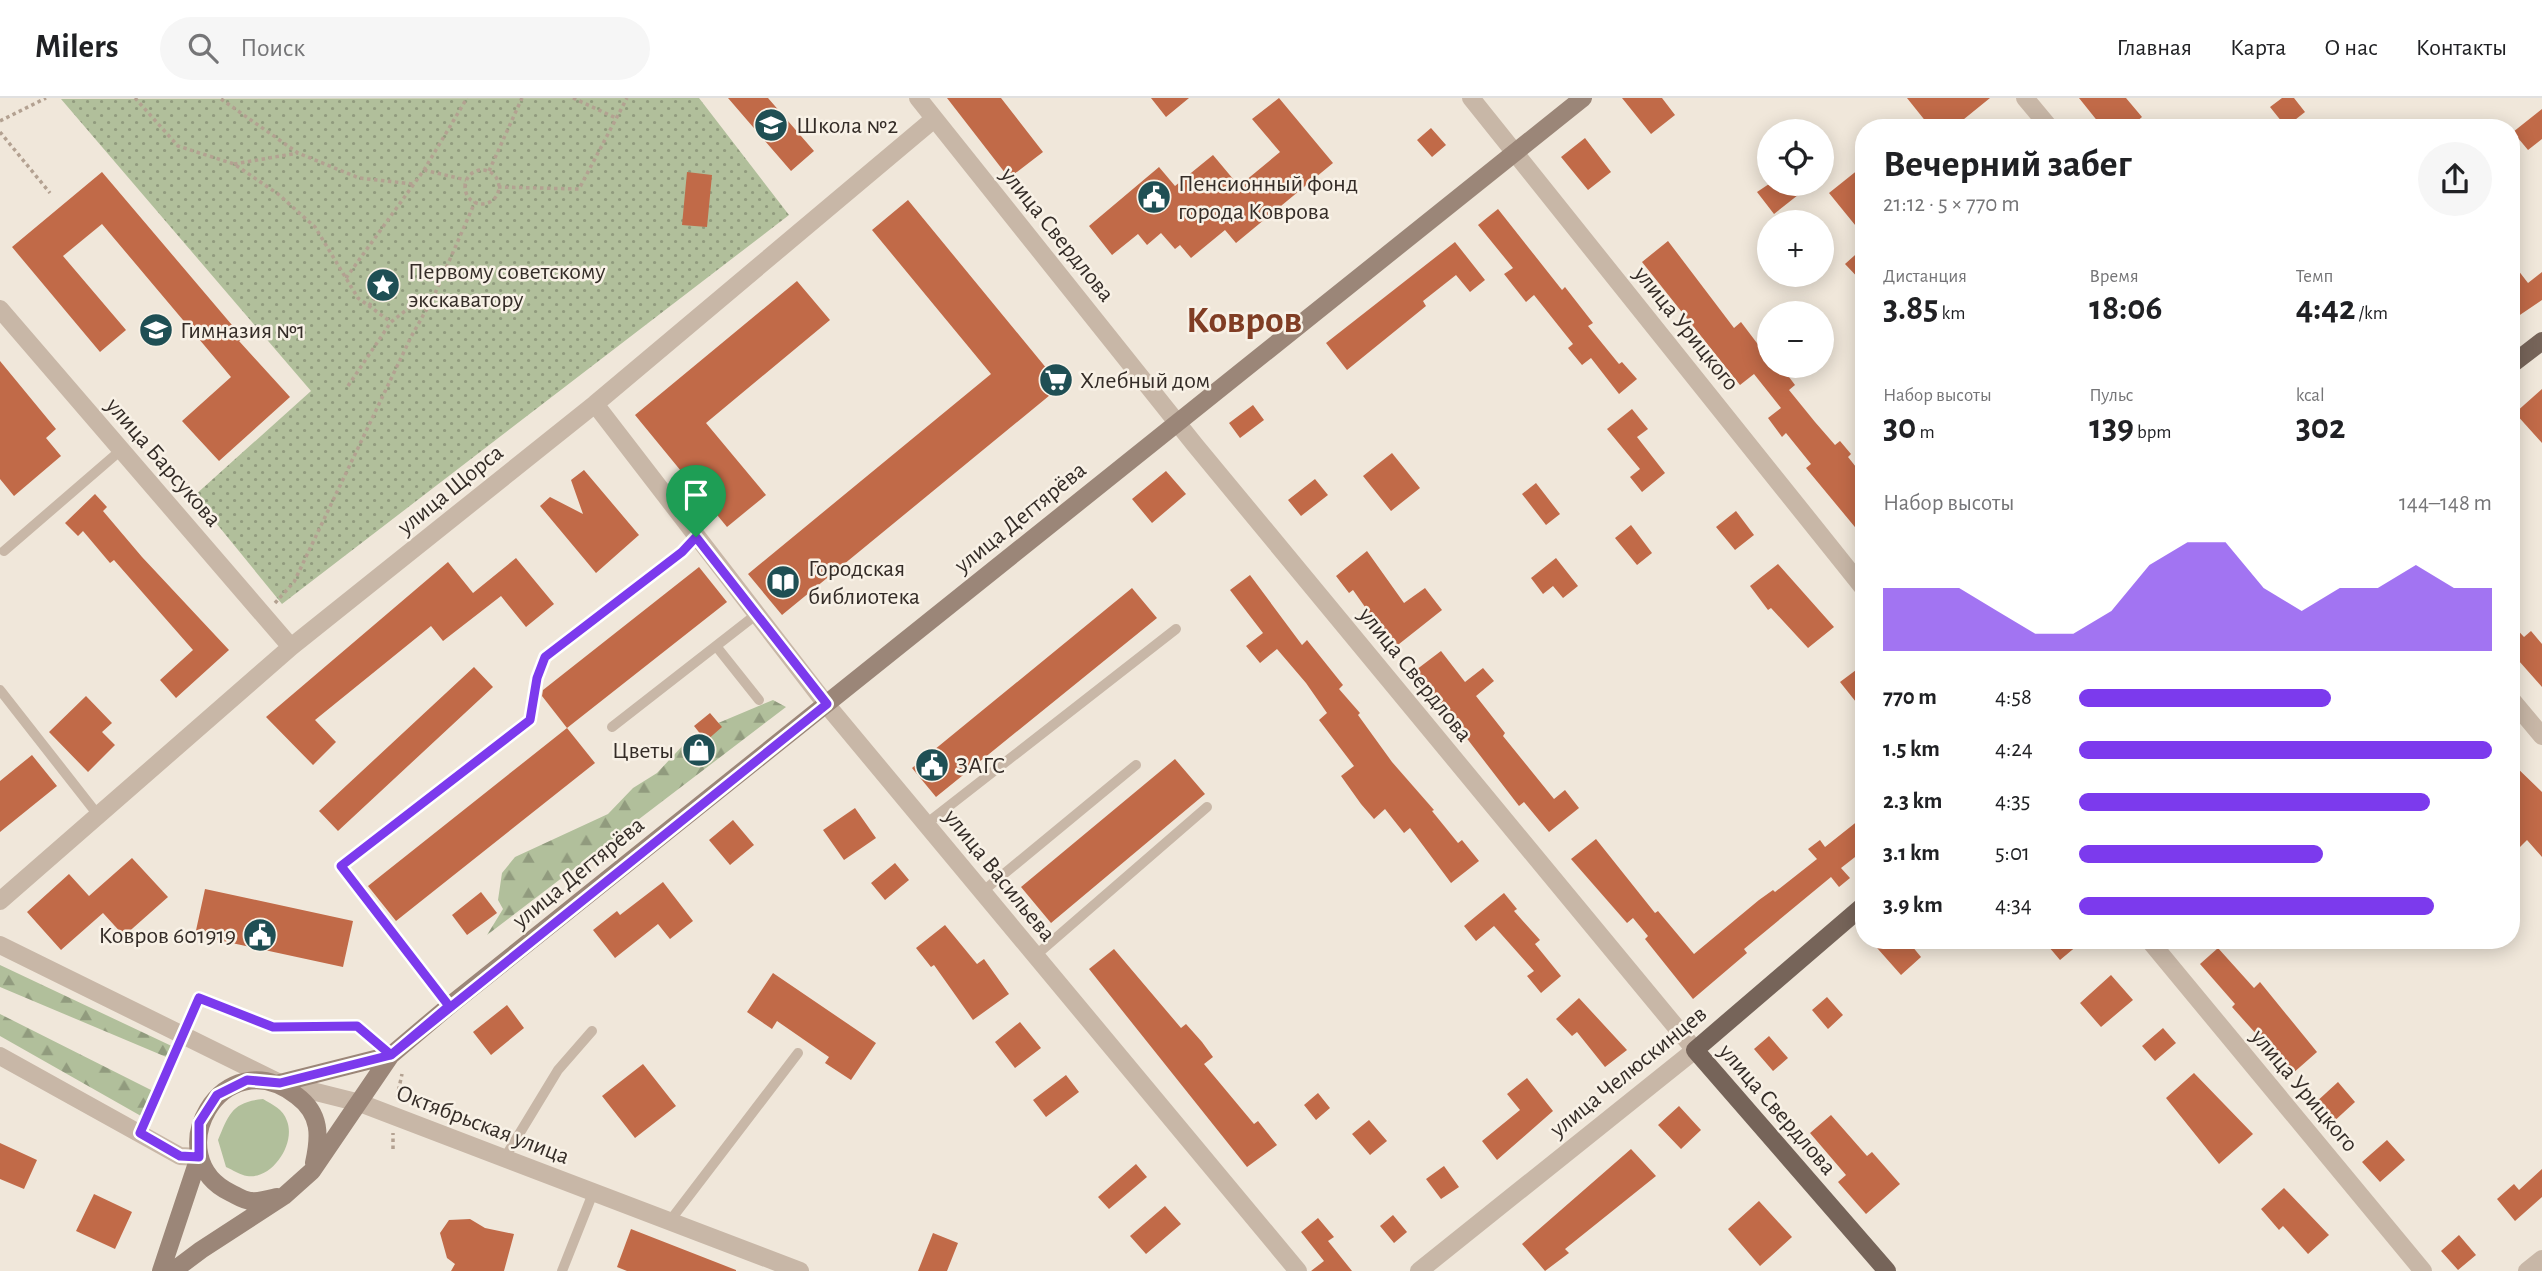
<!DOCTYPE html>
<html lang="ru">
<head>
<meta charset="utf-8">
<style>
  :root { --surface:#fff; --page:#f6f6f6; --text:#202124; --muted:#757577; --line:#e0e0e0; --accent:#7c3aed }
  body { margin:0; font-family:"Alegreya Sans",sans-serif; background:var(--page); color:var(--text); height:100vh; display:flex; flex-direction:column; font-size:26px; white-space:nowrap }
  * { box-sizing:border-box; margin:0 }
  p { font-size:23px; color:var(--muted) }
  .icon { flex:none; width:38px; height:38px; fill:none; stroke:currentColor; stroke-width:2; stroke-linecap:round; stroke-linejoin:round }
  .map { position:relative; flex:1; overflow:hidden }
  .details { position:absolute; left:1855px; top:21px; width:665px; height:830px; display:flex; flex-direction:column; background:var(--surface); border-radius:28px; box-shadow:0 4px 18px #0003 }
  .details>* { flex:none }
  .controls { position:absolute; left:1757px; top:21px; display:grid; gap:14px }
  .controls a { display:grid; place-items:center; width:77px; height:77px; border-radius:50%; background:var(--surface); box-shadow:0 4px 18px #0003; font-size:35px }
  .pin { position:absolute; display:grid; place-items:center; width:60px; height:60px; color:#fff; margin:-72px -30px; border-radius:50% 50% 50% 0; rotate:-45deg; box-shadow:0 0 7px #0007 }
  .pin .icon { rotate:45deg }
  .round { display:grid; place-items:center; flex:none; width:74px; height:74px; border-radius:37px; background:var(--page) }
  .overview { display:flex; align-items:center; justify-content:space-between; height:119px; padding:0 28px }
  h1 { font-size:38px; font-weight:600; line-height:52px }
  .metrics { display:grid; grid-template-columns:repeat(3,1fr); gap:10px; height:119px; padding:7px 28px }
  .metrics div { display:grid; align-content:center }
  .metrics b { font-size:35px; font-weight:600 }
  .metrics small { font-size:19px; font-weight:400 }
  .metrics p { font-size:19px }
  .chart { height:196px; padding:14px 28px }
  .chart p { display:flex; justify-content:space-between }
  .chart svg { width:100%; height:126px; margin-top:7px; fill:var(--accent); opacity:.7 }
  ul { padding:0 28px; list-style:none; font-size:23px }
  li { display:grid; grid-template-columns:112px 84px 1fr; align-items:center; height:52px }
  li i { height:18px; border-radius:9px; background:var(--accent) }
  header { display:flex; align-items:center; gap:42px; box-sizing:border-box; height:98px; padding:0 35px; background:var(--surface); border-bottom:2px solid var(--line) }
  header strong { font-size:33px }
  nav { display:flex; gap:38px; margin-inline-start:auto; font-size:24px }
  .search { width:490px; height:63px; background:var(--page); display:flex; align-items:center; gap:18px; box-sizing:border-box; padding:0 24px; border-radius:38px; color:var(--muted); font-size:26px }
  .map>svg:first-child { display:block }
  .grass { fill:#b1bf9b }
  .forest { fill:url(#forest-firs) }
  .park { fill:url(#park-dots) }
  .building { fill:#c16a48 }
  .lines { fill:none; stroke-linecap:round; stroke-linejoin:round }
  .path { stroke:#b3a191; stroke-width:3.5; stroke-dasharray:3.5 3.5; stroke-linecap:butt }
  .service { stroke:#c8b7a7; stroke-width:10 }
  .minor { stroke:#c8b7a7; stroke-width:18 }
  .secondary { stroke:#9b8678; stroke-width:18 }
  .primary { stroke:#766459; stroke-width:18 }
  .route-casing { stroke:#fff; stroke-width:14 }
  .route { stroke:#7c3aed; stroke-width:9 }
  .labels { text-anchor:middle; stroke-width:5; stroke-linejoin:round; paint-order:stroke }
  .poi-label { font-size:24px; fill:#342c27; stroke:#f8f1e6; text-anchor:start }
  .street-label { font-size:24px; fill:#342c27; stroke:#f8f1e6 }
  .town-label { font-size:38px; font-weight:bold; fill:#803d24; stroke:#f8f1e6 }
</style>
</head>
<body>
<header>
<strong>Milers</strong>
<div class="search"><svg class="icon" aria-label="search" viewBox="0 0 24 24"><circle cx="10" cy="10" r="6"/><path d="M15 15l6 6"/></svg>Поиск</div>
<nav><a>Главная</a><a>Карта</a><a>О нас</a><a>Контакты</a></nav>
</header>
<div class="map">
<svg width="2542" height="1173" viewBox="0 0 2542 1173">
  <defs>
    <pattern id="forest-firs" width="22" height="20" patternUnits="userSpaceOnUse" patternTransform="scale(1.75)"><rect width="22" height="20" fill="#b1bf9b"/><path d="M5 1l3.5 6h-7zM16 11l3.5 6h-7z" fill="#919b7e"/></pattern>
    <pattern id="park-dots" width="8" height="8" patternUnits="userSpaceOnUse" patternTransform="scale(1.75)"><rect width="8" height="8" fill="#b1bf9b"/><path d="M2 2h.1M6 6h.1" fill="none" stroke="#919b7e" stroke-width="1.8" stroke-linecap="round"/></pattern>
  </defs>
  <rect width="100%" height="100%" fill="#f0e7da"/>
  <path class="grass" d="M263 1001C273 1007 283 1011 287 1023 296 1046 272 1082 247 1078 240 1077 233 1072 226 1069L218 1042C229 1016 232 1004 263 1001Z"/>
  <path class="forest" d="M773 602 786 609 487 837 503 811 498 802 502 775 515 759 608 716 633 690 657 675 687 643 704 631Z
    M0 867 178 951 171 961 0 889Z
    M0 916 153 993 156 1013 141 1018 0 938Z"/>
  <path class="park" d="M699 0 789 117 282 506 194 398 311 293 61 1Z"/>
  <path class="building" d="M728 0H768L814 53 791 73Z
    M947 0H1001L1043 54 1009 80Z
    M1151 0H1189L1166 19Z
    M1279 0 1333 65 1236 145 1225 132 1191 160 1180 147 1175 151 1161 135 1147 147 1138 136 1112 157 1089 128 1159 69 1175 88 1213 57 1239 88 1280 54 1252 21Z
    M1622 0H1662L1675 17 1651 36Z
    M1907 0H1990L1953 30H1931Z
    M2079 0H2126L2142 19 2129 30H2103Z
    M2282 0H2294L2305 14 2286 29 2270 9Z
    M2542 11V41L2528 52 2513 34Z
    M1431 30 1446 47 1432 59 1417 42Z
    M1585 40 1611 74 1588 92 1561 59Z
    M1864 67V138L1829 95Z
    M102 74 243 240 239 243 290 299 219 363 182 323 231 279 102 126 63 158 126 232 100 254 12 149Z
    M687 74 712 77 707 129 682 127Z
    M1769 86H1812L1774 116 1757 94Z
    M908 102 1061 288 782 517 748 476 991 276 872 132Z
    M1498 111 1562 192 1565 189 1593 225 1588 228 1619 266 1622 264 1637 281 1619 296 1591 260 1582 267 1568 250 1573 246 1534 197 1526 204 1504 176 1513 170 1478 127Z
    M1668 143 1734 230 1741 224 1769 261V268H1775L1779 273 1783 271 1795 287 1789 292 1815 324 1835 347 1840 343 1851 356 1848 359 1864 379V440L1806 370 1811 366 1786 335 1782 339 1768 320 1781 310 1754 276 1740 287 1642 164Z
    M1455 144 1485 182 1470 194 1456 177 1423 203 1426 208 1347 272 1326 245Z
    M1864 149V186L1845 166Z
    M2511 163 2528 185 2542 174V202L2511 223Z
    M797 183 830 222 706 325 766 397 727 429 635 317Z
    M0 263 56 331 46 340 61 358 14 398 0 381Z
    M2542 291V345L2515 315Z
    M1253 307 1264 322 1240 340 1229 325Z
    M1632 311 1648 331 1637 339 1665 375 1642 394 1630 379 1640 371 1607 331Z
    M1392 355 1420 390 1391 413 1363 378Z
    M584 372 639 437 596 475 540 408 550 399 583 416 571 382Z
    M1166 373 1186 396 1152 425 1132 401Z
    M1315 381 1328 397 1301 418 1288 402Z
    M1536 385 1560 416 1546 427 1522 396Z
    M95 396 107 409 103 413 142 459 229 552 176 600 160 582 193 552 114 462 110 465 83 433 78 438 65 425Z
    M1736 413 1754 437 1735 452 1716 429Z
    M1631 427 1652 455 1637 467 1615 440Z
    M1367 453 1404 505 1425 490 1442 512 1394 550 1353 492 1349 495 1336 478Z
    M516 460 554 506 526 529 501 498 443 543 431 528 315 622 336 644 313 667 266 619 448 464 473 495Z
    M1556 460 1578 488 1563 500 1553 488 1543 496 1531 480Z
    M1778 466 1834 529 1808 550 1771 510 1768 512 1750 488Z
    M699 469 727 504 567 630 542 598 543 592Z
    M1250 477 1302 547 1307 542 1343 587 1339 591 1360 615 1358 617 1392 664 1434 712 1432 713 1458 745 1462 742 1479 763 1451 785 1410 730 1404 735 1385 711 1374 721 1361 706 1341 678 1354 668 1319 622 1327 615 1306 585 1277 551 1260 565 1246 548 1263 535 1230 492Z
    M1132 490 1157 520 936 699 912 670Z
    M2511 525 2524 539 2531 533 2542 546V589L2511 554Z
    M1441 553 1465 584 1483 570 1494 583 1476 598 1505 635 1503 638 1554 701 1565 692 1579 710 1549 734 1524 704 1519 708 1428 590 1425 592 1412 575Z
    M1864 566V614L1840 584Z
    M474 569 493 589 338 733 319 713Z
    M86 598 112 625 102 634 115 647 88 674 49 634Z
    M710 615 722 629 706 643 694 628Z
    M567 630 595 665 396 823 368 788Z
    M32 657 57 688 0 734V683Z
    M1175 661 1205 696 1051 825 1021 789Z
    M2511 664 2542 694V759L2527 742 2511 758Z
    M855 710 876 740 844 762 823 732Z
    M1864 718V752L1841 770 1850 780 1839 789 1831 779 1744 851 1747 855 1693 901 1645 841 1648 838 1633 820 1627 825 1571 761 1596 741 1655 815 1658 813 1694 856 1759 802 1773 792 1775 794 1817 761 1808 751 1820 742 1825 749Z
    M733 722 754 747 730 767 709 742Z
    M132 760 168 799 124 838 103 815 61 852 27 814 69 776 89 798Z
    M895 765 909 782 885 802 871 785Z
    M663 784 693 823 670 841 658 826 615 860 593 832 617 813 620 817Z
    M205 791 353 823 343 869 195 837Z
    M481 794 497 815 467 837 452 817Z
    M1504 795 1517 811 1514 813 1540 842 1535 846 1561 878 1541 895 1527 878 1534 873 1494 828 1476 843 1464 828Z
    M945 827 977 866 984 861 1009 896 973 922 934 867 931 869 916 850Z
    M1870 842H1907L1921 859 1901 877Z
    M2043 842H2084L2060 862Z
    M2218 850 2254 890 2260 884 2317 954 2292 976 2232 909 2235 906 2200 866Z
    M1114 851 1181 930 1186 926 1202 944 1213 959 1204 966 1254 1026 1258 1023 1277 1047 1247 1069 1089 871Z
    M773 875 876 945 851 982 825 965 829 959 777 923 772 931 747 914Z
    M2111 877 2133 902 2101 929 2080 905Z
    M1827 899 1843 917 1828 931 1812 912Z
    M1579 900 1627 952 1605 969 1577 934 1572 938 1556 921Z
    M507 907 524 930 491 957 473 934Z
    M1020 924 1041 950 1015 970 995 944Z
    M2163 930 2176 945 2155 963 2142 948Z
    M1769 938 1788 960 1773 973 1754 951Z
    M643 966 676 1008 635 1040 602 998Z
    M2194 975 2253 1036 2219 1066 2166 1000Z
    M1066 977 1079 994 1046 1019 1033 1002Z
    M1527 980 1553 1013 1497 1062 1482 1043 1520 1012 1507 996Z
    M2338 984 2355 1004 2331 1026 2314 1006Z
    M1318 995 1330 1010 1316 1022 1304 1007Z
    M1679 1008 1701 1032 1681 1051 1658 1027Z
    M1831 1017 1867 1058 1872 1054 1900 1086 1866 1116 1838 1084 1846 1077 1810 1035Z
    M1369 1022 1387 1043 1370 1057 1352 1036Z
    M2387 1042 2405 1062 2380 1084 2362 1064Z
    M0 1045 37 1062 24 1091 0 1081Z
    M1631 1051 1656 1078 1565 1151 1569 1155 1545 1173 1522 1146Z
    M1136 1066 1147 1079 1109 1111 1098 1099Z
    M1444 1068 1459 1089 1441 1101 1426 1081Z
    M2542 1071V1099L2515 1123 2497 1101 2514 1086 2519 1092Z
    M2284 1090 2329 1137 2308 1156 2283 1128 2279 1132 2261 1111Z
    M94 1096 132 1114 115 1151 76 1133Z
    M1759 1103 1792 1139 1760 1168 1728 1131Z
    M1165 1108 1181 1126 1146 1156 1130 1138Z
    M1393 1117 1407 1134 1394 1145 1380 1128Z
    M1318 1120 1334 1139 1328 1143 1352 1173H1311L1324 1163 1301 1134Z
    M470 1121 485 1130 514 1136 504 1173H451L455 1166 447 1160 440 1135 449 1122Z
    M631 1131 736 1172V1173H627L617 1169Z
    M933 1135 958 1145 947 1173H918Z
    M2459 1137 2476 1157 2458 1172 2441 1153Z"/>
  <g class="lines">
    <path class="path" d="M135 0 178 48 234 66 278 96 315 129 358 200 391 224 414 206 431 201
      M573 0 616 20
      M221 1 298 55 359 80 413 86
      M0 23 46 0
      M0 34 50 95
      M234 66 298 55
      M424 72 466 82
      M465 89a17 17 0 1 1 34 0a17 17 0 1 1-34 0Z
      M489 73 522 0
      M498 89 579 91 627 0
      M346 180 424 72 467 0
      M369 208 379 193
      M348 288 391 224
      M275 505 294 484 411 239 433 200 475 104
      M190 923 199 900 273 929 357 928 373 942
      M397 999 402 976
      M147 1019 177 952
      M393 1051V1035"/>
    <path class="service" d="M4 453 121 352
      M716 548 759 602
      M0 592 98 717
      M612 629 757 516
      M926 726 1176 531
      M982 794 1136 667
      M1035 858 1207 709
      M449 908 341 768 530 622 537 580 545 559 682 454 696 439
      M504 1061 558 972 592 933
      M669 1124 798 955
      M562 1173 593 1095"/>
    <path class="minor" d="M918 0 1195 347 1695 952 1419 1173
      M1471 0 1864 491
      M2025 0 2050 30
      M0 211 291 549
      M595 306 826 606 1298 1173
      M2511 601 2542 638
      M0 803 291 549 595 306 934 21
      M2149 842 2423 1173
      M0 847 280 985 360 1005 800 1173
      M0 958 180 1058 199 1059
      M2527 1173 2542 1161"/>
    <path class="secondary" d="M280 985 391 957
      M277 1099C269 1101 259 1104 251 1103 244 1103 237 1098 231 1095 157 1060 221 940 297 998 321 1016 320 1038 314 1065
      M161 1173 199 1059
      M173 1173 201 1152 284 1098 312 1073 391 957 449 908 1583 0"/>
    <path class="primary" d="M2511 267 2542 243
      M1864 807 1695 952 1887 1173"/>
  </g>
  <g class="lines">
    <g class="route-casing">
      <path id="route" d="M696 439 682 454 545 559 537 580 530 622 341 768 449 908 391 957 280 985 247 982 217 997 199 1025V1059L180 1058 140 1035 199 900 273 929 357 928 391 957 827 606 696 439"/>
    </g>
    <use href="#route" class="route"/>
  </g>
  <defs>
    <g id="school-disc" transform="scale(1.75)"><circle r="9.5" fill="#1f4f54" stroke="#f8f1e6"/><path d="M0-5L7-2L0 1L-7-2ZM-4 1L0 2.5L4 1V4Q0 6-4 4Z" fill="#fff"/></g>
    <g id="civic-disc" transform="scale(1.75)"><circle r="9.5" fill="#1f4f54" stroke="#f8f1e6"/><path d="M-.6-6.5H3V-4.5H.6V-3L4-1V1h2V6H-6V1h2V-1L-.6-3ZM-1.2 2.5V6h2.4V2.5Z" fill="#fff"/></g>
    <g id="sight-disc" transform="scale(1.75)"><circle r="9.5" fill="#1f4f54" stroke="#f8f1e6"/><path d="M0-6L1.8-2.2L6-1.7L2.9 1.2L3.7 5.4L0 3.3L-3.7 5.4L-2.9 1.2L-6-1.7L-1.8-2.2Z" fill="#fff"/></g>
    <g id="supermarket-disc" transform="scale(1.75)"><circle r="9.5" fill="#1f4f54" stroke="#f8f1e6"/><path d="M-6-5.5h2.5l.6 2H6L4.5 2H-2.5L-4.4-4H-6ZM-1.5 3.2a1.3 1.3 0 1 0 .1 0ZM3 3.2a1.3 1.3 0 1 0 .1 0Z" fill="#fff"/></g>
    <g id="library-disc" transform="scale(1.75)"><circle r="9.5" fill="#1f4f54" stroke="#f8f1e6"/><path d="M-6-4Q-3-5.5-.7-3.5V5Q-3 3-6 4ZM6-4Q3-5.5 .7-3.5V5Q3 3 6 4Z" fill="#fff"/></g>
    <g id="shop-disc" transform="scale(1.75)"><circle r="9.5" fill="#1f4f54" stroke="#f8f1e6"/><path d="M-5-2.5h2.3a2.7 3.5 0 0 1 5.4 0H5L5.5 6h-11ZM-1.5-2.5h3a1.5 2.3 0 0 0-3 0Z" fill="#fff"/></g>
  </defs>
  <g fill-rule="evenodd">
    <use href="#school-disc" x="771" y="27"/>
    <use href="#civic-disc" x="1154" y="99"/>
    <use href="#sight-disc" x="383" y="187"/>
    <use href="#school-disc" x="156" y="232"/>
    <use href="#supermarket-disc" x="1056" y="282"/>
    <use href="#library-disc" x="783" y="484"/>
    <use href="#shop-disc" x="699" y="652"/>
    <use href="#civic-disc" x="932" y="667"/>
    <use href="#civic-disc" x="260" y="837"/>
  </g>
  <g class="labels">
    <g class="poi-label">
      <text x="796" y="35">Школа №2</text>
      <text x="1178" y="93">Пенсионный фонд<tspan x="1178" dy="28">города Коврова</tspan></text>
      <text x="408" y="181">Первому советскому<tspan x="408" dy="28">экскаватору</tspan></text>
      <text x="180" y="240">Гимназия №1</text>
      <text x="1080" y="290">Хлебный дом</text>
      <text x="808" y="478">Городская<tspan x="808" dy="28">библиотека</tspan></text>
      <text x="674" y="660" text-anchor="end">Цветы</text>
      <text x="956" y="675">ЗАГС</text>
      <text x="236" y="845" text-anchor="end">Ковров 601919</text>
    </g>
    <g class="street-label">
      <text transform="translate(1058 136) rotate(51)" y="8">улица Свердлова</text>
      <text transform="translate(1687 230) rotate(51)" y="8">улица Урицкого</text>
      <text transform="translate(164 364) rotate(49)" y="8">улица Барсукова</text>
      <text transform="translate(450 391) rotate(-39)" y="8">улица Щорса</text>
      <text transform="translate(1020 419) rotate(-39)" y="8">улица Дегтярёва</text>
      <text transform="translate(1416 576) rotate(51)" y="8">улица Свердлова</text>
      <text transform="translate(578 774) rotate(-39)" y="8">улица Дегтярёва</text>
      <text transform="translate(1000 777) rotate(51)" y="8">улица Васильева</text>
      <text transform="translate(1628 973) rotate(-39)" y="8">улица Челюскинцев</text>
      <text transform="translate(2305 992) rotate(50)" y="8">улица Урицкого</text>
      <text transform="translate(1778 1011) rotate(49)" y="8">улица Свердлова</text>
      <text transform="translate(483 1026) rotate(21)" y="8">Октябрьская улица</text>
    </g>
    <g class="town-label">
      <text x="1244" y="234">Ковров</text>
    </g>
  </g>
</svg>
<div class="controls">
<a><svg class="icon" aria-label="locate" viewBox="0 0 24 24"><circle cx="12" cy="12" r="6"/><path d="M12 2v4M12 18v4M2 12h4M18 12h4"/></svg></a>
<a>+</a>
<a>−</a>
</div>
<div class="pin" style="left:696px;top:439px;background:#1e9e55"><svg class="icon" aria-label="arrive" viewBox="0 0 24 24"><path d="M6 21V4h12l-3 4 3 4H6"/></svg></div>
<section class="details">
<div class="overview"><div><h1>Вечерний забег</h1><p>21:12 · 5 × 770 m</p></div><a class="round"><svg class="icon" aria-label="share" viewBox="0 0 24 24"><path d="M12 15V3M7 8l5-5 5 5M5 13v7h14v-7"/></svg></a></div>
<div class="metrics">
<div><p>Дистанция</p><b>3.85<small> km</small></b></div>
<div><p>Время</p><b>18:06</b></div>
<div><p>Темп</p><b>4:42<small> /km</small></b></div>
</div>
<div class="metrics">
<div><p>Набор высоты</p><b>30<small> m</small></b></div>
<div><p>Пульс</p><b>139<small> bpm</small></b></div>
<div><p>kcal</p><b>302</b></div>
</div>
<div class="chart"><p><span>Набор высоты</span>144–148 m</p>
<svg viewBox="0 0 160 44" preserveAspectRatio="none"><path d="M0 44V22L10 22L20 22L30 30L40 38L50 38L60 30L70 14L80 6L90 6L100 22L110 30L120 22L130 22L140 14L150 22L160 22V44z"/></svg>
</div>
<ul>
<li><b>770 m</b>4:58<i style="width:61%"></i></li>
<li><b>1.5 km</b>4:24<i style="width:100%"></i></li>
<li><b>2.3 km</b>4:35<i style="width:85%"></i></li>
<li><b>3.1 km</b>5:01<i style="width:59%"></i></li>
<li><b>3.9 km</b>4:34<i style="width:86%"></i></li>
</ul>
</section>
</div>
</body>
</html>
